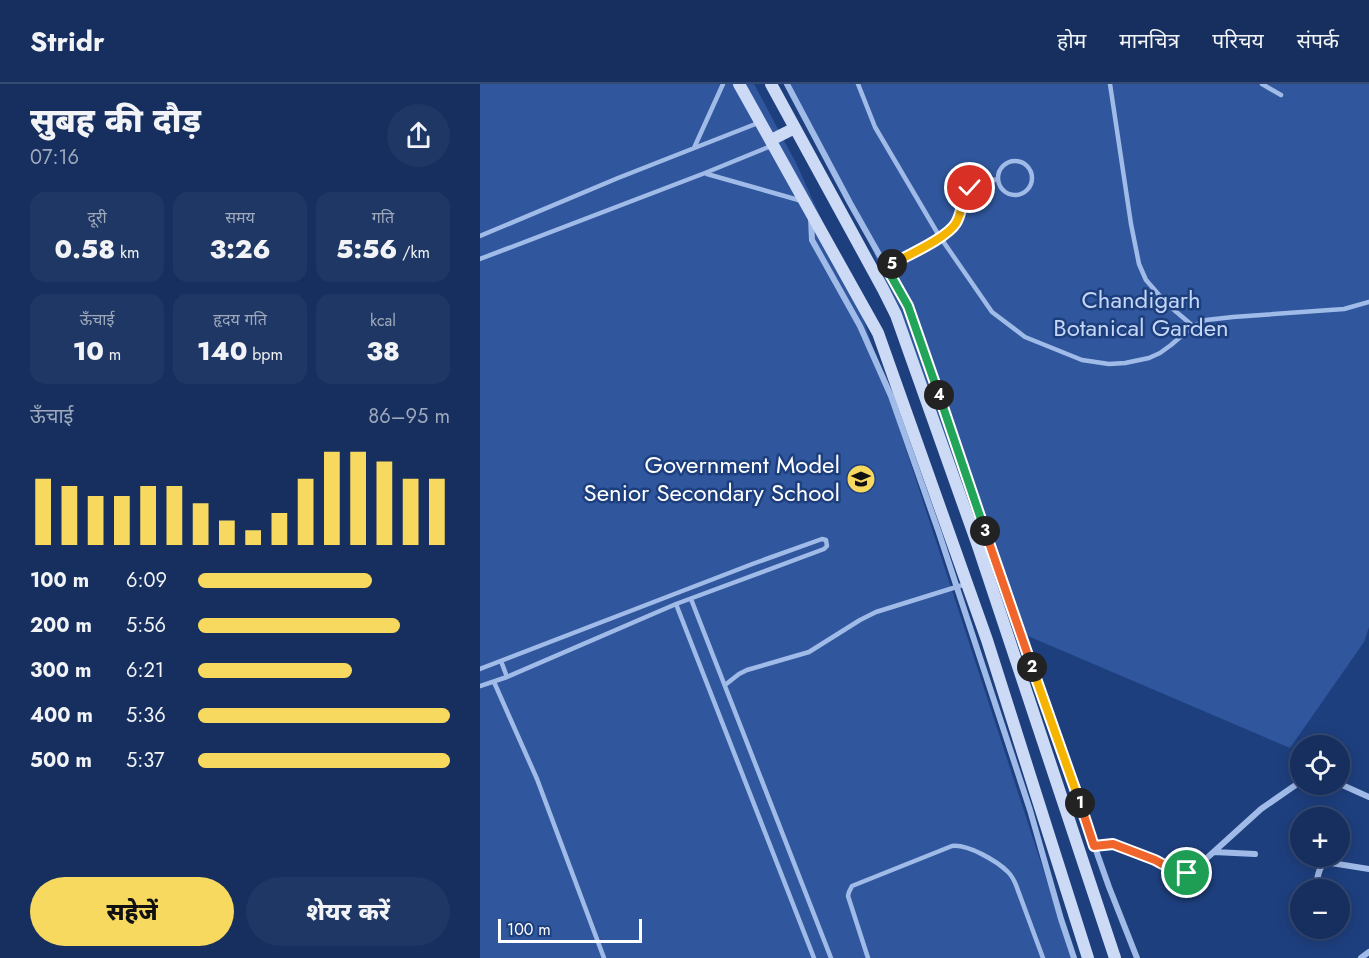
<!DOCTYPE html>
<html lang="hi">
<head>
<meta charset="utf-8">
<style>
  :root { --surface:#162f5e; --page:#1f3764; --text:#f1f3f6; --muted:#9ea9bc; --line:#354a73; --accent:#f7d960 }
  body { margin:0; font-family:Jost,"Noto Sans Devanagari",sans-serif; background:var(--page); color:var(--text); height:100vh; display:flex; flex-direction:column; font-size:22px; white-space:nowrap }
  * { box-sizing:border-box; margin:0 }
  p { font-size:20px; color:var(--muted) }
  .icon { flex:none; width:33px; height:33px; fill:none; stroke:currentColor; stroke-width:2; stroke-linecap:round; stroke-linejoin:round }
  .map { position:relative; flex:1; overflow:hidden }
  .side { display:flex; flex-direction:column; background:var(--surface); width:480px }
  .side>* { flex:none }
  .controls { position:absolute; left:810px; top:651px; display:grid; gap:12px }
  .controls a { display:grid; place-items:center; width:60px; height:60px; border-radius:50%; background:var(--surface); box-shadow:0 3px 15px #0003,0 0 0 2px var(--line); font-size:30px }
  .scale { position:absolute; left:18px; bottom:15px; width:144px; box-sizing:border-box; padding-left:6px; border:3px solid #fff; border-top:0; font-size:16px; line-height:21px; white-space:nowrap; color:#fff; -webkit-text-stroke:4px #1e3f7e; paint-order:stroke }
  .pin { position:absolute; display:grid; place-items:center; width:51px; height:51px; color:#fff; margin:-26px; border:3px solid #fff; border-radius:50%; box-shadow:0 2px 6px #0007 }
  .km { position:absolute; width:30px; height:30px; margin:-15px; border-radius:50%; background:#222; color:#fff; font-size:16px; line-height:30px; text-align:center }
  .round { display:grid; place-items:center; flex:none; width:63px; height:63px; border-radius:32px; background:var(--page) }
  .head { display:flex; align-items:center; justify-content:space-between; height:102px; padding:0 30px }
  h1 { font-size:33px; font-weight:800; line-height:45px }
  .figures { display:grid; grid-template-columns:repeat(3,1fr); gap:9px; height:102px; padding:6px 30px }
  .figures div { display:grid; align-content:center; border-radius:15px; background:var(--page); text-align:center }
  .figures b { font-size:26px; font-weight:800 }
  .figures small { font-size:16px; font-weight:400 }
  .figures p { font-size:16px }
  .chart { height:168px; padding:12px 30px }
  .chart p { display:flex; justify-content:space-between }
  .chart svg { width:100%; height:108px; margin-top:6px; stroke:var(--accent); stroke-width:6 }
  .cta { display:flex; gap:12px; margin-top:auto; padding:12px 30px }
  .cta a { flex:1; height:69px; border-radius:36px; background:var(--accent); color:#111; font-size:24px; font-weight:800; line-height:69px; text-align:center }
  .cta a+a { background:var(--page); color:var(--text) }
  ul { padding:0 30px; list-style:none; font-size:20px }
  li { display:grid; grid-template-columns:96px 72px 1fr; align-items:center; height:45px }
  li i { height:15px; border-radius:8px; background:var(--accent) }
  header { display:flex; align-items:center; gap:36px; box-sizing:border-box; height:84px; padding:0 30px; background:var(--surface); border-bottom:2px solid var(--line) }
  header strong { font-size:28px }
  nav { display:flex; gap:33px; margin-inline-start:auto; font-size:21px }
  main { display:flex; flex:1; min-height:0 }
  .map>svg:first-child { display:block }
  .green { fill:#30579d }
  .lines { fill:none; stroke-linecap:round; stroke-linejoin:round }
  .service { stroke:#a1bbe8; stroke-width:4.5 }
  .minor { stroke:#a1bbe8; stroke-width:6 }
  .secondary { stroke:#ccdaf6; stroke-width:12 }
  .split-1-casing { stroke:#fff; stroke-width:12 }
  .split-2-casing { stroke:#fff; stroke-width:12 }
  .split-3-casing { stroke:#fff; stroke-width:12 }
  .split-4-casing { stroke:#fff; stroke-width:12 }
  .split-5-casing { stroke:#fff; stroke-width:12 }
  .split-6-casing { stroke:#fff; stroke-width:12 }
  .split-1 { stroke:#f0652b; stroke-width:8 }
  .split-2 { stroke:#f5b400; stroke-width:8 }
  .split-3 { stroke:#f0652b; stroke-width:8 }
  .split-4 { stroke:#22a559; stroke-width:8 }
  .split-5 { stroke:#22a559; stroke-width:8 }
  .split-6 { stroke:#f5b400; stroke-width:8 }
  .labels { text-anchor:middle; stroke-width:5; stroke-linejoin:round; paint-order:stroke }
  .park-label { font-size:24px; fill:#c5d7f6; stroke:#1e3f7e }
  .poi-label { font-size:24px; fill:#fff; stroke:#1e3f7e; text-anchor:end }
</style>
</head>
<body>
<header>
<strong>Stridr</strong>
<nav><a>होम</a><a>मानचित्र</a><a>परिचय</a><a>संपर्क</a></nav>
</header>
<main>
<section class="side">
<div class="head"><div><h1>सुबह की दौड़</h1><p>07:16</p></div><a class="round"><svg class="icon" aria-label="share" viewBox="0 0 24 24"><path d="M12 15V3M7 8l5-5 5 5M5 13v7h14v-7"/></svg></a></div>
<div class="figures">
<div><p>दूरी</p><b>0.58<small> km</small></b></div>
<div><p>समय</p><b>3:26</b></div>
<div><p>गति</p><b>5:56<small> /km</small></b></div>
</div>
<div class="figures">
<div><p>ऊँचाई</p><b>10<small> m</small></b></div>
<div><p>हृदय गति</p><b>140<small> bpm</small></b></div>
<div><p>kcal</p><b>38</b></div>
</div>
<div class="chart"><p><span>ऊँचाई</span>86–95 m</p>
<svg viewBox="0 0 160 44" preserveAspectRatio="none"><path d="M5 44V17M15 44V20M25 44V24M35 44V24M45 44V20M55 44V20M65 44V27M75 44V34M85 44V38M95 44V31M105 44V17M115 44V6M125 44V6M135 44V10M145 44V17M155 44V17"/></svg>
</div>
<ul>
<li><b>100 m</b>6:09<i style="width:69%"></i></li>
<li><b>200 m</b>5:56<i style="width:80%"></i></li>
<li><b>300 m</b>6:21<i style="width:61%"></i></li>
<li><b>400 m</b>5:36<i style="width:100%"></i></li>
<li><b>500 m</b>5:37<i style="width:100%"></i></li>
</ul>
<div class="cta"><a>सहेजें</a><a>शेयर करें</a></div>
</section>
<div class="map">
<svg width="889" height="874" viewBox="0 0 889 874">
  <rect width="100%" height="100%" fill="#1e3f7e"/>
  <path class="green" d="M0 0H274L316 79 375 209 592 874H0Z
    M307 0H889V543L884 558 810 664 541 549 384 144Z"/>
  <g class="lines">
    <path class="service" d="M378 0 395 43 458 150 512 228 545 253 602 276 629 280 645 279 669 274 680 269 691 261 713 242 726 236 753 233 864 225 889 218
      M630 0 651 140 659 180 666 196 687 220 713 242
      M782 0 801 11
      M214 64 243 0
      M518 94a17 17 0 1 1 34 0a17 17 0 1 1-34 0Z
      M227 90 322 117
      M0 152 138 94 278 39
      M0 175 225 89 291 62
      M406 183C424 173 458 158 471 145 484 132 478 109 495 101 502 97 511 97 518 95
      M211 515 351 874
      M196 520 334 874
      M21 577 27 593
      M0 585 275 479 342 455 346 456 347 462 344 465 196 520 27 593 0 602
      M14 598 57 695 124 874
      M245 601 259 590 267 586 329 568 380 536 396 528 486 500
      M388 874 368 812 369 808 372 802 472 762C488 760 517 777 528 788 532 792 534 796 536 801L563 874"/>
    <path class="minor" d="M307 0 370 119 428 222 585 679 629 803 657 874
      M331 134 332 156 380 242 411 312 459 449 550 726 581 835 594 874
      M860 700 889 713
      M614 762 633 760 675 776 697 788 707 789 717 783 781 725 820 698
      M734 768 775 770
      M835 806C837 797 838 783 845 778L889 785
      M881 874 889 868"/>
    <path class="secondary" d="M259 0 398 249 507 556 608 874
      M291 0 403 205 416 231 498 462 635 874
      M291 56 315 44"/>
  </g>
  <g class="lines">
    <g class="split-1-casing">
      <path id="split-1" d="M600 719 614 762 633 760 675 776 697 788 707 789"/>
    </g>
    <g class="split-2-casing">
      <path id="split-2" d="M552 583 600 719"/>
    </g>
    <g class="split-3-casing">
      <path id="split-3" d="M505 447 552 583"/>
    </g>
    <g class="split-4-casing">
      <path id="split-4" d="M459 311 505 447"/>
    </g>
    <g class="split-5-casing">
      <path id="split-5" d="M412 180 406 183 428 222 459 311"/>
    </g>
    <g class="split-6-casing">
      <path id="split-6" d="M412 180C428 171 467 154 476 139 483 127 481 114 490 104"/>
    </g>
    <use href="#split-1" class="split-1"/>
    <use href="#split-2" class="split-2"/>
    <use href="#split-3" class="split-3"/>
    <use href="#split-4" class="split-4"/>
    <use href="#split-5" class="split-5"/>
    <use href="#split-6" class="split-6"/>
  </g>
  <defs>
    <g id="school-disc" transform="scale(1.5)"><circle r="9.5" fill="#f7d960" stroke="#1e3f7e"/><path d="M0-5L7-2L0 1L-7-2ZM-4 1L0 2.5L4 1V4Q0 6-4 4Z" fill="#111"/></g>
  </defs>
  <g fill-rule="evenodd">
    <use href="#school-disc" x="381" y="395"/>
  </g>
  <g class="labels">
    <g class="park-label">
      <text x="661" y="224">Chandigarh<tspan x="661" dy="28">Botanical Garden</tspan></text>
    </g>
    <g class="poi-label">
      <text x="360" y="389">Government Model<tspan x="360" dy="28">Senior Secondary School</tspan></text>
    </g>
  </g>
</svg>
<div class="controls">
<a><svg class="icon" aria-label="locate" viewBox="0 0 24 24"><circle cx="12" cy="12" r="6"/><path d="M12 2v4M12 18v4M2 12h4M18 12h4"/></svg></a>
<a>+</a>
<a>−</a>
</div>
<div class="scale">100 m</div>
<div class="pin" style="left:707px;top:789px;background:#1e9e55"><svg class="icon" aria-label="arrive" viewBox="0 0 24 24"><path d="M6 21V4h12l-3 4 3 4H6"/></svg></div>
<div class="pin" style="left:490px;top:104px;background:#d93025"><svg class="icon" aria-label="check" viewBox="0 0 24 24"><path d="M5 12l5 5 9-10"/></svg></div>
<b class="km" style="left:600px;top:719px">1</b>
<b class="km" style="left:552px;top:583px">2</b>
<b class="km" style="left:505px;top:447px">3</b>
<b class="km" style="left:459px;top:311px">4</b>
<b class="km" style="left:412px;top:180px">5</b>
</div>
</main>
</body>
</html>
